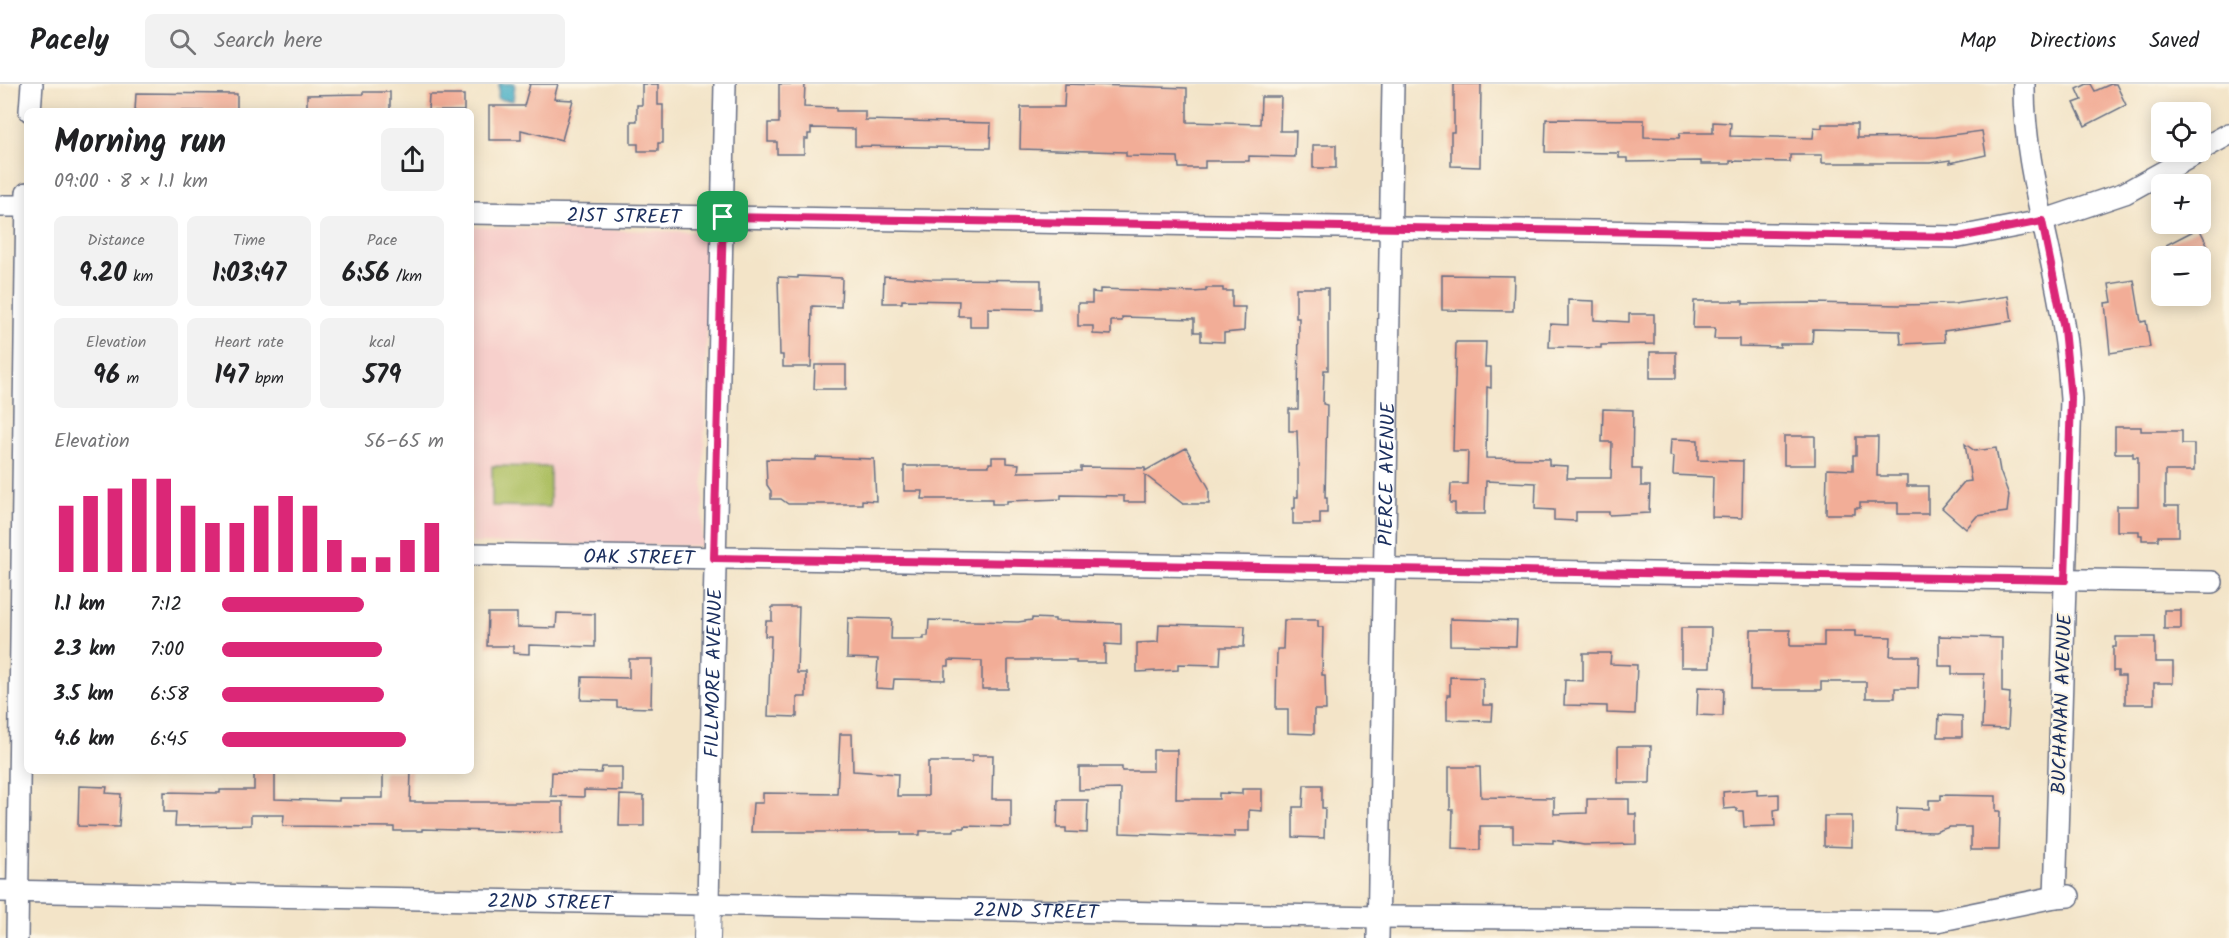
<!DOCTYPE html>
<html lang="en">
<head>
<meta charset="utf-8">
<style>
  :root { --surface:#fff; --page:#f2f2f2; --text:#202124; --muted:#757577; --line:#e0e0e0; --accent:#db2777 }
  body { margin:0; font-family:Kalam,sans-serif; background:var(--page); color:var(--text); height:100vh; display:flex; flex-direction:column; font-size:22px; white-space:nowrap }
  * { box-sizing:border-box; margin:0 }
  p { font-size:20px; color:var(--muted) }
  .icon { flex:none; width:33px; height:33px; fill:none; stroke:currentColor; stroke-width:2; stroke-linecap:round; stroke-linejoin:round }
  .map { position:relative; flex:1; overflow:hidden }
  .sheet { position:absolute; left:24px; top:24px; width:450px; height:666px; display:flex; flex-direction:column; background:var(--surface); border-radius:9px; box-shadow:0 3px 15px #0003 }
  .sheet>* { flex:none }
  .controls { position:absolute; left:2151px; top:18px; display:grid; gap:12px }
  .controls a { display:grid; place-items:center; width:60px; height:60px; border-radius:9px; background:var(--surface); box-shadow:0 3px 15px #0003; font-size:30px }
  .pin { position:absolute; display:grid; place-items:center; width:51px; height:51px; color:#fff; margin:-26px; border-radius:12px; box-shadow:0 3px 9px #0006 }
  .round { display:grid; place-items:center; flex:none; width:63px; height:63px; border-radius:9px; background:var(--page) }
  .headline { display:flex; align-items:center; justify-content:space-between; height:102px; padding:0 30px }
  h1 { font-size:33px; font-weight:600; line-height:45px }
  .metrics { display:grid; grid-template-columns:repeat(3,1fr); gap:9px; height:102px; padding:6px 30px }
  .metrics div { display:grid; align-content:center; border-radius:9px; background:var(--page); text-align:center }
  .metrics b { font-size:26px; font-weight:600 }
  .metrics small { font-size:16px; font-weight:400 }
  .metrics p { font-size:16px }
  .chart { height:168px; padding:12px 30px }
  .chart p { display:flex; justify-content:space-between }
  .chart svg { width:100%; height:108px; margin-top:6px; stroke:var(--accent); stroke-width:6 }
  ul { padding:0 30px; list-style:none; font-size:20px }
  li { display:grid; grid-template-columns:96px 72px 1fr; align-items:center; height:45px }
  li i { height:15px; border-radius:8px; background:var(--accent) }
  header { display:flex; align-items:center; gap:36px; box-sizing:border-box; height:84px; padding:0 30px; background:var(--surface); border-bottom:2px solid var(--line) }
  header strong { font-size:28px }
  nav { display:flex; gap:33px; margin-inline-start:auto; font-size:21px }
  .search { width:420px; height:54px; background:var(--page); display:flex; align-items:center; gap:15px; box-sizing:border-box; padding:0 21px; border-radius:9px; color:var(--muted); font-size:22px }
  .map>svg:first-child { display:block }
  .built { fill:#f7d0cc }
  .green { fill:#aec064; stroke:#647861; stroke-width:1.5 }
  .water { fill:#44adc4; stroke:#306e91; stroke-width:1.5 }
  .building { fill:#f2ad97 }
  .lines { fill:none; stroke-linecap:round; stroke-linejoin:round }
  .minor-casing { stroke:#676e83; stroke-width:24 }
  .tertiary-casing { stroke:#676e83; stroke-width:28 }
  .minor { stroke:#fff; stroke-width:21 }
  .tertiary { stroke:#fff; stroke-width:26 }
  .route-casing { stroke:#fff; stroke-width:12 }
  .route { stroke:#db2777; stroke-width:8 }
  .labels { text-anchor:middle; stroke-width:4.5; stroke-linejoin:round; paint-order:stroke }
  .street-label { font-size:20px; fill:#1b2f5e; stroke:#fcf5e5 }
</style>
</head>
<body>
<header>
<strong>Pacely</strong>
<div class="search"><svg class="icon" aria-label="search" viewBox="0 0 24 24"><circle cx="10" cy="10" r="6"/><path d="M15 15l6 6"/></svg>Search here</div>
<nav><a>Map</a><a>Directions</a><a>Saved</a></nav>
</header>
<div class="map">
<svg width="2229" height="854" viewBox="0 0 2229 854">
  <rect width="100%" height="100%" fill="#fcf5e5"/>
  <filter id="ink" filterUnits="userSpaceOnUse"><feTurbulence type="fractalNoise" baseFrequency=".0167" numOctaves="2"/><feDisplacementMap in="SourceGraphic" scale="12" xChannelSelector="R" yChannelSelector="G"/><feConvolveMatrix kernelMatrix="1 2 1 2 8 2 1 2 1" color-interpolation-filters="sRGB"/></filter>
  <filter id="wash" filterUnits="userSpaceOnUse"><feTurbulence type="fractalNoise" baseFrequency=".008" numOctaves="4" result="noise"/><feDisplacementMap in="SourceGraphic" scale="24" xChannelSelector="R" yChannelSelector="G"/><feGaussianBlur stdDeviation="1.35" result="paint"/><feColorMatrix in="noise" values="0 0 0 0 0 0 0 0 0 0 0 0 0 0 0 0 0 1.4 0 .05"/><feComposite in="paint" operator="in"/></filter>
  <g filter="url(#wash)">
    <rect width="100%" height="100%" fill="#f3e4c8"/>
    <path class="built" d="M471 143 709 148 702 462 471 459Z"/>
    <path class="green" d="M492 382 550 383V423L492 422Z"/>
    <path class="water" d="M499 0H515L513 17 498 15Z"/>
    <g id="blocks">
      <path class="building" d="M530 0H558L554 15 573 16 562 56 521 46V56H489V22H524Z
        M642 0H658V21H663V59H658V67H638V60H631V37H637V21H642Z
        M779 0H805L804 23 836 24V27H865V36L991 39 990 64 855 62V45L811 44V50H808V55H804V70H777V58H768V39H779Z
        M1065 0 1187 4V38L1260 40 1261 13H1281L1280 47H1296L1295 73 1249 72V77H1205V84H1179L1178 73 1126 72V68L1020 65 1021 23H1064Z
        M1454 0H1481L1480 83 1451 82V48H1454Z
        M2087 0H2091L2095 7 2111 0H2116L2126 21 2085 42 2074 19 2082 16 2077 5Z
        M363 8H390V27H307V11L363 10Z
        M136 9 237 10V27H135Z
        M429 11H464V27H428Z
        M1546 35 1644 36V53L1679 54 1680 49H1713V38L1731 39 1730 52 1813 54 1814 43 1822 44V40H1857V54L1936 53 1982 47 1986 71 1950 79V76L1930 79H1822V71H1790V78L1730 77V80H1701V77L1627 78V74H1619V69L1545 68Z
        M1313 61H1336V84H1313Z
        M2199 144 2210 166 2198 172H2172L2166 161Z
        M1442 191 1514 192 1513 227 1442 226Z
        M798 192 842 194 841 223 812 222 811 283H783V271H780L778 193 798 194Z
        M884 192 931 195 1041 196V225L988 224V243H970V232H958L959 217 902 216V219H883Z
        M2134 196 2141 238 2146 237 2150 263 2110 269 2105 219 2112 218 2109 200Z
        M1206 204H1223V207H1232V223H1245L1244 247 1224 249V258L1201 257V248H1194V235L1122 233V237H1111V251L1093 250V242H1078V219H1092V208L1100 209V205L1194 208 1206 207Z
        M1296 204H1328V286H1324L1323 320 1327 321 1325 414H1327V429H1320V440H1293V424H1295V413H1298V380L1297 347H1289V325H1298L1299 234H1296Z
        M2008 212 2012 237 1944 247 1945 258 1901 260 1900 247 1813 245 1812 260H1780V263L1739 262V255H1714L1715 244H1693L1694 217H1743V220L1813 219 1899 221 1954 220Z
        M1568 216 1594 217V236L1629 238V230H1654V260L1601 261V264L1549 263 1550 240 1568 241Z
        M1456 258H1486L1485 283H1491V304L1487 303 1486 374 1549 375V381L1568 382 1567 394H1611L1612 358H1602L1603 325 1633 326 1632 385H1641V402H1650L1649 429 1609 431V428H1576V437L1554 436V426L1535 425 1536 399 1486 397 1485 430H1455V419H1450L1451 400H1467L1468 367H1453Z
        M1650 268H1676V294H1650Z
        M815 281H846V305H814Z
        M2115 343H2141V347H2182V360H2194V387H2165V422H2179V452H2158V456H2142V451H2139V447H2117V422H2138V373H2133V369H2115Z
        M1784 352H1815V381H1784Z
        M1856 353H1878L1877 392H1907V402H1928V430H1898V419H1860V424H1855V430H1826L1827 385 1853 386V371H1856Z
        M1671 355 1698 356V376L1743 377 1742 434 1712 433 1713 393 1673 391 1674 373 1670 372Z
        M1965 360 1975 367 1996 364 2000 387 2009 411 2007 428 1977 432 1966 445 1942 424 1964 398 1971 397Z
        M1186 364 1209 404V420H1183L1145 391V418H1124V412L1061 411V415L1007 417V420H992V415H922L923 407H904V382H989V379H992V373H1007V379L1019 380 1018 388 1081 387V383L1145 384V387Z
        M816 373 874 375 876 417 862 416V420H788L781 415H771V407L767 401 766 375 816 376Z
        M772 523H799L797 589H806V613H797V633L768 632 771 552H765L766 537H772Z
        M2164 526H2181V545H2164Z
        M488 529H517V543L556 544 557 529 595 530V563L529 561V570L513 569V562H487Z
        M848 534 892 535 891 555H924V552H928L929 536 1018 538 1032 536V534L1055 535V537L1121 539V561L1105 560V579H1076V576H1008V605H982V577L949 576V582H945V596L894 595 893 605 876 604 878 575 847 574Z
        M1450 535 1517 537 1516 562 1450 561Z
        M1284 536H1318V543H1323L1322 591H1325L1326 626H1314V650L1288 649V625H1276L1277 565H1283Z
        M1159 540 1245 542 1244 563H1221L1220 581 1178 580V586L1137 588V559L1158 558Z
        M1681 544H1711L1710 583H1681Z
        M1751 546H1790V562H1824V547H1855V552L1891 553 1890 572H1919L1918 604H1895V614H1866V598H1821V606H1750Z
        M1939 552 2002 554V608L2010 609 2008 645 1982 644 1984 590H1952V582H1939Z
        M2116 553H2155V578H2173V599H2154V620H2125V592H2118V587H2113V563H2116Z
        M1583 569H1611L1610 580 1637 581 1635 630 1607 629V622L1564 621 1565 596 1583 597Z
        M629 575H652L651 624 617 623V617L581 616 582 593 629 594Z
        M1450 593 1483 594V621H1493L1492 637 1447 636V611H1450Z
        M1698 603 1724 604 1723 632 1697 631Z
        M1939 631 1962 632V653H1938Z
        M840 650H852L853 687 898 690 897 712H928V678H972V671H993L992 715H1011V743L964 742V744H954V747H920V751H901V748H751L753 719H763V709L837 710Z
        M1618 662H1651L1650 699H1618Z
        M1153 666H1177L1176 715H1219V709L1242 710V705H1262V727L1249 726V747H1235V753L1120 749 1121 705 1079 706V683H1122V687H1153Z
        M602 683H622V707L584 706V713L551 712 552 688 601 689Z
        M1449 683H1480L1481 713 1554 714V730L1587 729V715H1629V730H1636V760L1584 761 1553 756V759L1513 758V742H1480V766L1452 765 1453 726H1450V713H1449Z
        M254 687H275V715L339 717V714H383V687H411L410 718H563V749L422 745V747H394V743L283 742 284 731H251V741L175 742 176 728H164V708L220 709V706H254Z
        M1304 701H1322V724H1325L1324 754 1293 753V723H1303Z
        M79 702 107 703 106 709 121 710 119 743 78 742Z
        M1757 705V711L1779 710V725L1774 726 1775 742 1744 743 1743 727H1737V724L1724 725 1723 708Z
        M620 711 644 712V742H619Z
        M1941 711 1996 712V727H2000L1999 766H1971V743H1949L1935 748 1896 747 1897 724 1929 725V716H1941Z
        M1058 716H1088L1087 749 1066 748V744H1057Z
        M1824 732H1852V763L1824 762Z"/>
    </g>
  </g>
  <g filter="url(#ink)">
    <use href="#blocks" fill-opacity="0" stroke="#676e83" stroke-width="1.5"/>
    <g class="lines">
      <g class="minor-casing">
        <g id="minor">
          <path d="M2024 0C2023 83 2053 164 2064 246 2068 268 2069 292 2071 315L2055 813"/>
          <path d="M30 27 32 0"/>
          <path d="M2200 66 2229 50"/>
          <path d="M0 122H27"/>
          <path id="s1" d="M471 129 1959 153 2042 137 2125 109 2199 68"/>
          <path id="s2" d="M471 470 2212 498"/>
          <path id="s3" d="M0 807 1378 833 1937 837 2055 813 2069 812"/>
          <path id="s4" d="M708 820 725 0"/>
          <path d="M17 854 27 109"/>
          <path id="s5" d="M1378 854 1393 0"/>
        </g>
      </g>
      <g class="tertiary-casing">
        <path id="tertiary" d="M707 854 708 820"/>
      </g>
      <use href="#minor" class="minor"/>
      <use href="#tertiary" class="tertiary"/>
    </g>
  </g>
  <g class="lines" filter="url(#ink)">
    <g class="route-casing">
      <path id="route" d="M723 133 1959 153 2042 137 2064 245 2071 315 2065 496 714 474Z"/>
    </g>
    <use href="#route" class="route"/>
  </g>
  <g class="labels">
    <g class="street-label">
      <text dy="7" stroke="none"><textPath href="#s1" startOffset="153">21ST STREET</textPath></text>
      <text dy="7" stroke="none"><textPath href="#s5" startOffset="464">PIERCE AVENUE</textPath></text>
      <text dy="7" stroke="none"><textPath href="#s2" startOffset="168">OAK STREET</textPath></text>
      <text dy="7" stroke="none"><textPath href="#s4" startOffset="231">FILLMORE AVENUE</textPath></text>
      <text transform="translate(2061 620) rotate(-88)" y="7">BUCHANAN AVENUE</text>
      <text dy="7" stroke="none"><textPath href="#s3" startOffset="550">22ND STREET</textPath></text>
      <text dy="7" stroke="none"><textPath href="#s3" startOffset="1036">22ND STREET</textPath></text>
    </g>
  </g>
</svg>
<div class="controls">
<a><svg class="icon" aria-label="locate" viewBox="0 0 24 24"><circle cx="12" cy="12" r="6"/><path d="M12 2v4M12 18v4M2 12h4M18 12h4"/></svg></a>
<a>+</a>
<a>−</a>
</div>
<div class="pin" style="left:723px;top:133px;background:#1e9e55"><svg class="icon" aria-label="arrive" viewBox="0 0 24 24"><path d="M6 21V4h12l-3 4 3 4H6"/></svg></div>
<section class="sheet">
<div class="headline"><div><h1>Morning run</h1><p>09:00 · 8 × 1.1 km</p></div><a class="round"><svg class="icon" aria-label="share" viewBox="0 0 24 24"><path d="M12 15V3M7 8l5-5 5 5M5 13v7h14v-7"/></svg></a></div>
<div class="metrics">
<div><p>Distance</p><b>9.20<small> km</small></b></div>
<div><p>Time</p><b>1:03:47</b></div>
<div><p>Pace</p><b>6:56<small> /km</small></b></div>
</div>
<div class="metrics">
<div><p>Elevation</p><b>96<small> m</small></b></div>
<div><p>Heart rate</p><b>147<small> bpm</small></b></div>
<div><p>kcal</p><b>579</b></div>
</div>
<div class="chart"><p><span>Elevation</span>56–65 m</p>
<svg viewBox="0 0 160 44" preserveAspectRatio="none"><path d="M5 44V17M15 44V13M25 44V10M35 44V6M45 44V6M55 44V17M65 44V24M75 44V24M85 44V17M95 44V13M105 44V17M115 44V31M125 44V38M135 44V38M145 44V31M155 44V24"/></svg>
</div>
<ul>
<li><b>1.1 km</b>7:12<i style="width:64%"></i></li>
<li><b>2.3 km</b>7:00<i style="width:72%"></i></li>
<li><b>3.5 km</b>6:58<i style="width:73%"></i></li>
<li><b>4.6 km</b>6:45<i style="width:83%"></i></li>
</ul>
</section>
</div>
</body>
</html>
